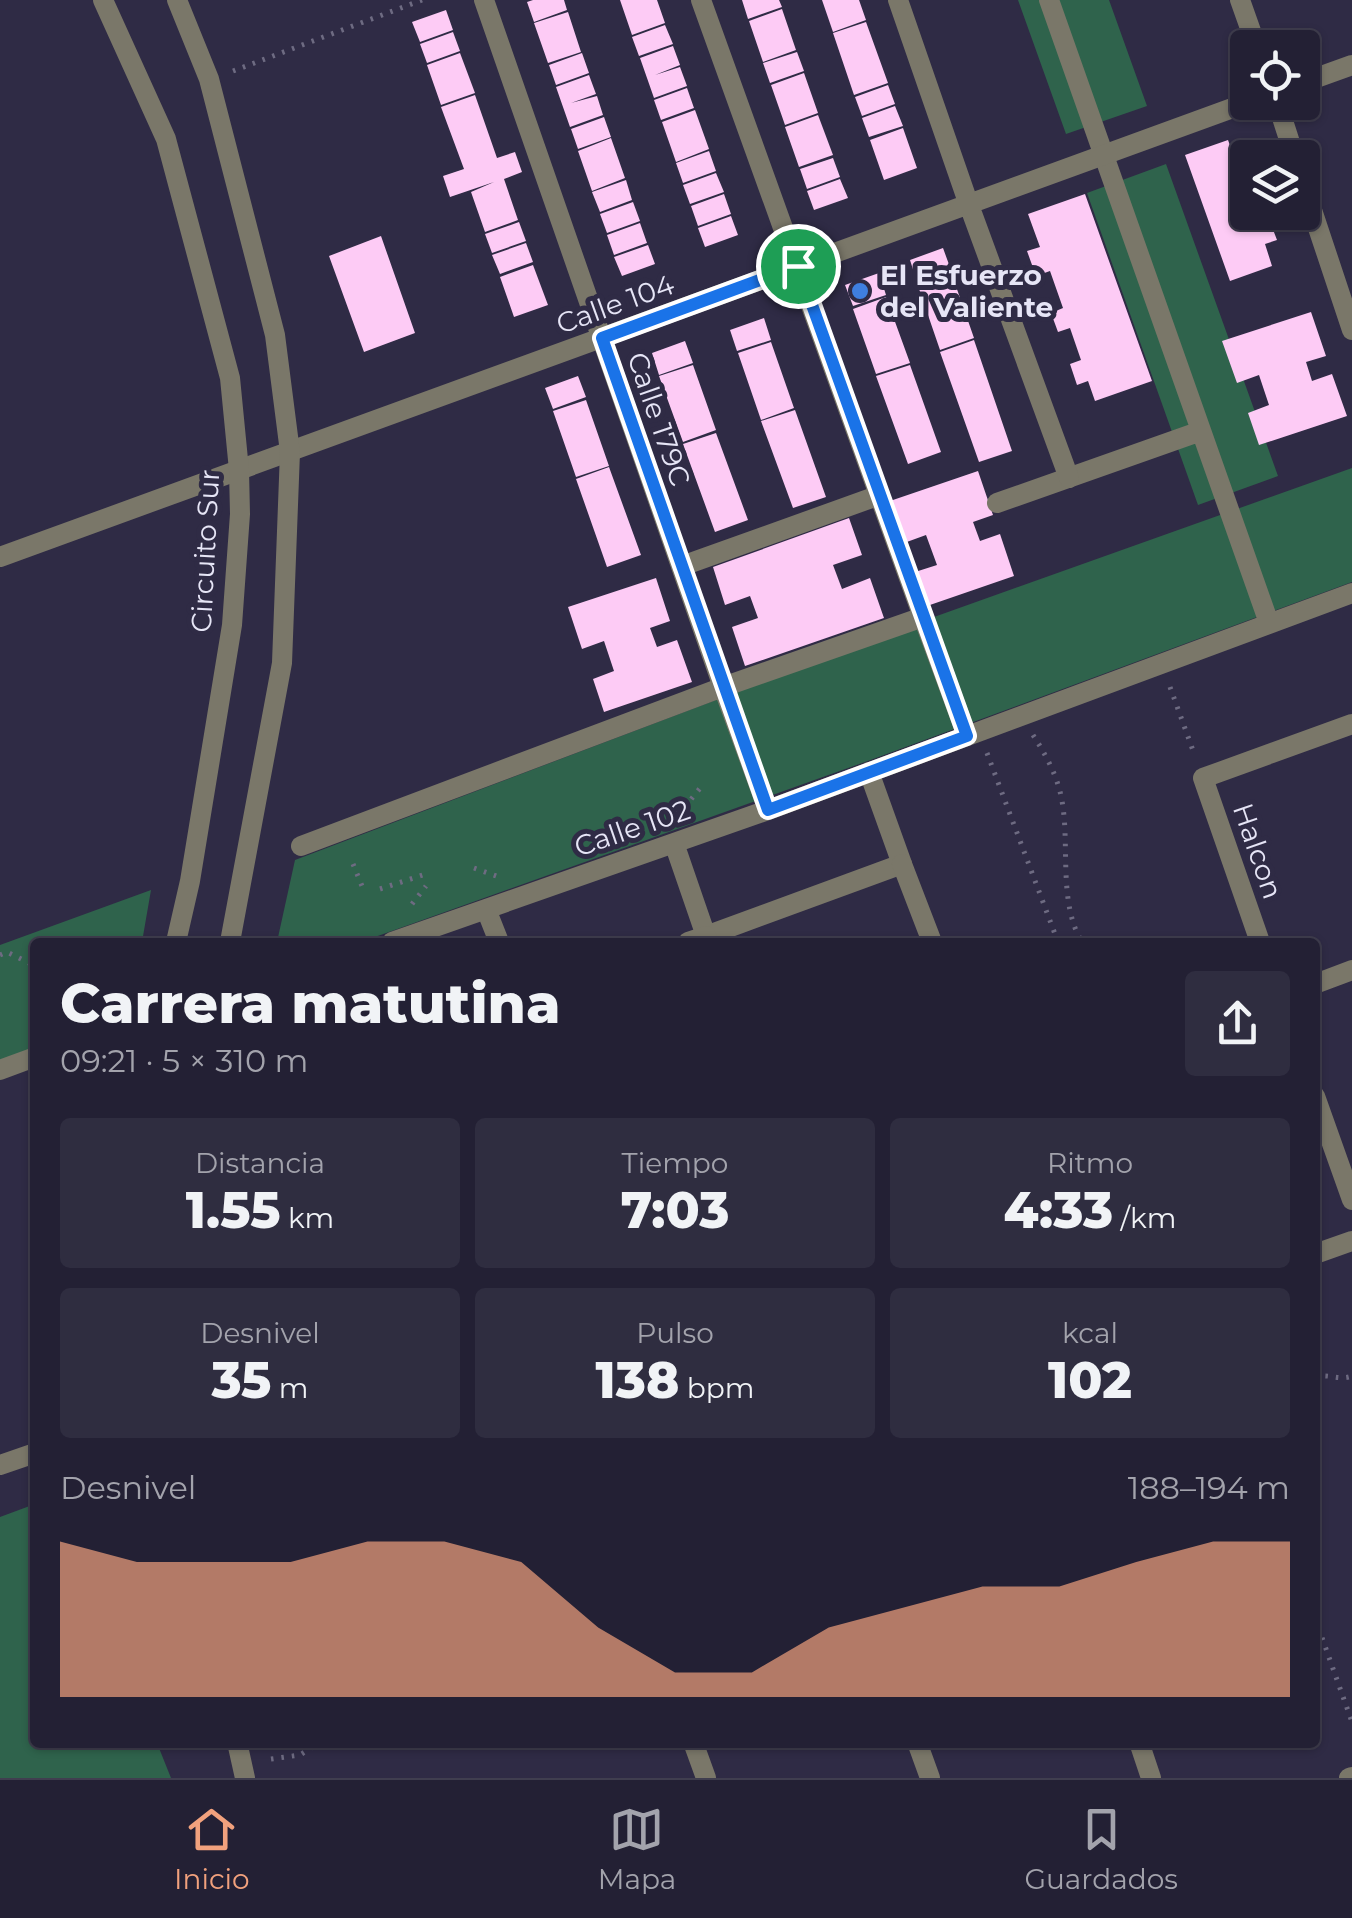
<!DOCTYPE html>
<html lang="es">
<head>
<meta charset="utf-8">
<style>
  :root { --surface:#232034; --page:#2f2d40; --text:#f1f3f6; --muted:#a3a3ac; --line:#403e4f; --accent:#f1a17d }
  body { margin:0; font-family:Montserrat,sans-serif; background:var(--page); color:var(--text); height:100vh; display:flex; flex-direction:column; font-size:38px; white-space:nowrap }
  * { box-sizing:border-box; margin:0 }
  p { font-size:32px; color:var(--muted) }
  .icon { flex:none; width:55px; height:55px; fill:none; stroke:currentColor; stroke-width:2; stroke-linecap:round; stroke-linejoin:round }
  .map { position:relative; flex:1; overflow:hidden }
  .panel { position:absolute; left:30px; top:938px; width:1290px; height:810px; display:flex; flex-direction:column; background:var(--surface); border-radius:10px; box-shadow:0 2px 8px #0004,0 0 0 2px var(--line) }
  .panel>* { flex:none }
  .buttons { position:absolute; left:1230px; top:30px; display:grid; gap:20px }
  .buttons a { display:grid; place-items:center; width:90px; height:90px; border-radius:10px; background:var(--surface); box-shadow:0 2px 8px #0004,0 0 0 2px var(--line); font-size:50px }
  .pin { position:absolute; display:grid; place-items:center; width:85px; height:85px; color:#fff; margin:-42px; border:5px solid #fff; border-radius:50%; box-shadow:0 2px 10px #0007 }
  .round { display:grid; place-items:center; flex:none; width:105px; height:105px; border-radius:10px; background:var(--page) }
  .overview { display:flex; align-items:center; justify-content:space-between; height:170px; padding:0 30px }
  h1 { font-size:55px; font-weight:800; line-height:75px }
  .stats { display:grid; grid-template-columns:repeat(3,1fr); gap:15px; height:170px; padding:10px 30px }
  .stats div { display:grid; align-content:center; border-radius:10px; background:var(--page); text-align:center }
  .stats b { font-size:50px; font-weight:800 }
  .stats small { font-size:28px; font-weight:400 }
  .stats p { font-size:28px }
  .chart { height:280px; padding:20px 30px }
  .chart p { display:flex; justify-content:space-between }
  .chart svg { width:100%; height:180px; margin-top:10px; fill:var(--accent); opacity:.7 }
  .menu { display:flex; justify-content:space-around; align-items:center; height:140px; border-top:2px solid var(--line); background:var(--surface); font-size:28px; color:var(--muted) }
  .menu a { display:grid; justify-items:center; gap:5px }
  .menu .active { color:var(--accent) }
  .map>svg:first-child { display:block }
  .green { fill:#2f634c }
  .building { fill:#fdcbf5 }
  .lines { fill:none; stroke-linecap:round; stroke-linejoin:round }
  .path { stroke:#6e6b82; stroke-width:5; stroke-dasharray:2.5 8; stroke-linecap:butt }
  .pedestrian { stroke:#7a7769; stroke-width:20 }
  .minor { stroke:#7a7769; stroke-width:20 }
  .tertiary { stroke:#7a7769; stroke-width:20 }
  .route-casing { stroke:#fff; stroke-width:20 }
  .route { stroke:#1a73e8; stroke-width:12 }
  .shop-dot { fill:#3f7fe0; stroke:#2f2b45; stroke-width:4 }
  .labels { text-anchor:middle; stroke-width:10; stroke-linejoin:round; paint-order:stroke }
  .poi-label { font-size:28px; font-weight:bold; fill:#e6e5f6; stroke:#2f2b45; text-anchor:start }
  .street-label { font-size:28px; fill:#e6e5f6; stroke:#2f2b45 }
</style>
</head>
<body>
<div class="map">
<svg width="1352" height="1778" viewBox="0 0 1352 1778">
  <rect width="100%" height="100%" fill="#2f2b45"/>
  <path class="green" d="M1018 0H1109L1147 106 1066 134Z
    M1166 164 1278 476 1198 505 1087 193Z
    M1352 468V582L865 762 361 942H277L295 860 934 617Z
    M151 890 142 942H35V1050L0 1063V945Z
    M35 1504V1742L157 1743 171 1778H0V1517Z"/>
  <path class="building" d="M533 0H564L567 10 534 22 527 2Z
    M620 0H657L665 23 632 35Z
    M742 0H779L782 7 748 19Z
    M822 0H859L866 20 833 32Z
    M782 9 796 50 763 62 749 21Z
    M446 10 453 30 420 42 412 22Z
    M568 12 581 52 548 63 534 23Z
    M866 22 888 83 854 95 833 33Z
    M665 25 673 44 639 56 632 37Z
    M453 32 460 51 427 63 420 44Z
    M673 46 680 65 655 75 680 67 687 86 654 98 640 58Z
    M797 52 804 71 770 83 763 63Z
    M460 53 475 93 441 105 427 65Z
    M582 53 589 73 556 85 549 65Z
    M804 73 818 113 785 125 771 85Z
    M589 75 596 94 571 103 597 96 603 115 570 127 556 87Z
    M888 85 895 104 862 116 855 97Z
    M687 88 694 108 661 120 654 100Z
    M475 95 497 158 515 152 522 172 504 179 518 220 485 232 471 192 494 182 450 197 443 176 464 169 441 107Z
    M895 106 903 126 869 137 862 118Z
    M695 110 709 149 676 162 662 122Z
    M818 115 833 155 799 167 785 127Z
    M604 117 611 137 578 149 571 129Z
    M903 128 917 168 884 180 870 140Z
    M611 138 625 178 592 191 578 151Z
    M1228 140 1237 165 1248 161V187L1244 188 1248 199V212H1252L1256 223 1269 219 1277 240 1265 244 1272 266 1230 281 1185 155Z
    M709 151 716 171 683 183 676 163Z
    M833 158 840 177 807 189 800 169Z
    M716 173 724 192 690 204 683 185Z
    M840 179 848 198 814 210 807 191Z
    M626 180 632 200 600 212 592 192Z
    M724 194 731 214 698 226 691 206Z
    M1085 194 1152 381 1095 401 1088 381 1077 385 1070 364 1081 360 1070 328 1058 332 1051 313 1063 308 1050 271 1036 276 1027 251 1040 247 1028 214Z
    M633 202 640 221 607 233 600 214Z
    M731 216 738 235 705 247 698 228Z
    M519 222 526 241 492 253 485 234Z
    M640 223 647 243 614 255 607 235Z
    M381 236 415 333 364 352 329 256Z
    M526 243 533 262 500 274 492 255Z
    M648 245 655 264 622 276 614 257Z
    M943 248 951 270 917 282 910 260Z
    M533 265 548 305 514 317 500 277Z
    M951 272 974 338 940 350 917 283Z
    M879 273 886 295 853 306 845 285Z
    M886 297 910 363 876 374 853 309Z
    M1311 312 1326 356 1306 362 1312 381 1332 374 1347 416 1259 445 1248 413 1269 405 1259 375 1237 383 1222 341Z
    M764 318 771 340 737 351 730 330Z
    M974 340 1012 451 979 462 940 352Z
    M685 341 693 363 659 375 652 353Z
    M771 342 794 408 761 420 738 353Z
    M693 365 716 430 683 442 659 376Z
    M910 365 941 452 908 464 876 376Z
    M578 376 586 397 553 409 545 388Z
    M586 400 609 466 576 477 553 411Z
    M795 410 826 497 793 508 761 421Z
    M716 433 748 520 715 532 683 444Z
    M609 467 641 555 607 567 576 479Z
    M978 471 993 515 973 522 980 541 1000 534 1014 576 927 606 915 572 937 565 926 535 904 543 890 501Z
    M849 518 862 555 833 565 842 589 870 578 884 618 745 666 732 627 758 618 750 596 725 605 713 567Z
    M656 578 670 621 650 628 657 647 677 640 692 682 604 712 593 679 614 671 604 641 582 649 568 607Z"/>
  <g class="lines">
    <path class="path" d="M233 71 422 0
      M1170 687 1195 756
      M1033 735C1046 755 1058 777 1062 801 1070 845 1058 903 1082 942
      M987 753 1058 942
      M674 819 672 812 684 808 701 787
      M353 864 364 891
      M474 868 499 877
      M380 889 423 875
      M412 904 426 886
      M0 955 7 952 35 966
      M1315 1377C1328 1373 1339 1381 1352 1376
      M1315 1618 1352 1722
      M271 1759 300 1755 320 1742"/>
    <path class="pedestrian" d="M1049 0 1269 623
      M997 503 1201 431
      M682 566 880 495
      M723 687 768 810
      M674 843 706 936 902 864 869 772
      M301 846 723 687 923 617 967 736
      M486 909 499 942
      M392 942 768 810 1352 593
      M0 1070 35 1057"/>
    <path class="minor" d="M484 0 723 687
      M701 0 923 617
      M898 0 969 205 1069 478
      M1240 0 1257 48
      M1302 83 1352 65
      M1277 102 1295 158
      M1302 180 1352 330
      M0 557 1249 102
      M902 864 932 942
      M688 942 706 936 708 942
      M1260 942 1203 778 1352 724
      M1315 984 1352 970
      M1315 1096 1352 1200
      M1315 1254 1352 1241
      M0 1465 35 1453
      M693 1742 706 1778
      M917 1742 930 1778
      M1139 1742 1151 1778
      M1349 1778 1352 1777"/>
    <path class="tertiary" d="M103 0 166 139 230 378 239 470 240 514 232 625 190 881 176 942
      M177 0 209 79 275 335 290 452 282 663 230 942
      M237 1742 245 1778"/>
  </g>
  <g class="lines">
    <g class="route-casing">
      <path id="route" d="M798 266 967 736 768 810 602 338Z"/>
    </g>
    <use href="#route" class="route"/>
  </g>
  <circle class="shop-dot" cx="860" cy="291" r="10"/>
  <g class="labels">
    <g class="poi-label">
      <text x="880" y="285">El Esfuerzo<tspan x="880" dy="32">del Valiente</tspan></text>
    </g>
    <g class="street-label">
      <text transform="translate(615 304) rotate(-20)" y="10">Calle 104</text>
      <text transform="translate(659 419) rotate(71)" y="10">Calle 179C</text>
      <text transform="translate(205 551) rotate(-87)" y="10">Circuito Sur</text>
      <text transform="translate(632 828) rotate(-19)" y="10">Calle 102</text>
      <text transform="translate(1258 851) rotate(71)" y="10">Halcon</text>
    </g>
  </g>
</svg>
<div class="buttons">
<a><svg class="icon" aria-label="locate" viewBox="0 0 24 24"><circle cx="12" cy="12" r="6"/><path d="M12 2v4M12 18v4M2 12h4M18 12h4"/></svg></a>
<a><svg class="icon" aria-label="layers" viewBox="0 0 24 24"><path d="M12 4l9 5-9 5-9-5zM3 14l9 5 9-5"/></svg></a>
</div>
<div class="pin" style="left:798px;top:266px;background:#1e9e55"><svg class="icon" aria-label="arrive" viewBox="0 0 24 24"><path d="M6 21V4h12l-3 4 3 4H6"/></svg></div>
<section class="panel">
<div class="overview"><div><h1>Carrera matutina</h1><p>09:21 · 5 × 310 m</p></div><a class="round"><svg class="icon" aria-label="share" viewBox="0 0 24 24"><path d="M12 15V3M7 8l5-5 5 5M5 13v7h14v-7"/></svg></a></div>
<div class="stats">
<div><p>Distancia</p><b>1.55<small> km</small></b></div>
<div><p>Tiempo</p><b>7:03</b></div>
<div><p>Ritmo</p><b>4:33<small> /km</small></b></div>
</div>
<div class="stats">
<div><p>Desnivel</p><b>35<small> m</small></b></div>
<div><p>Pulso</p><b>138<small> bpm</small></b></div>
<div><p>kcal</p><b>102</b></div>
</div>
<div class="chart"><p><span>Desnivel</span>188–194 m</p>
<svg viewBox="0 0 160 44" preserveAspectRatio="none"><path d="M0 44V6L10 11L20 11L30 11L40 6L50 6L60 11L70 27L80 38L90 38L100 27L110 22L120 17L130 17L140 11L150 6L160 6V44z"/></svg>
</div>
</section>
</div>
<nav class="menu">
<a class="active"><svg class="icon" aria-label="home" viewBox="0 0 24 24"><path d="M3 11l9-7 9 7M6 9v11h12V9"/></svg>Inicio</a>
<a><svg class="icon" aria-label="map" viewBox="0 0 24 24"><path d="M3 6l6-2 6 2 6-2v14l-6 2-6-2-6 2zM9 4v14M15 6v14"/></svg>Mapa</a>
<a><svg class="icon" aria-label="saved" viewBox="0 0 24 24"><path d="M7 4h10v16l-5-4-5 4z"/></svg>Guardados</a>
</nav>
</body>
</html>
